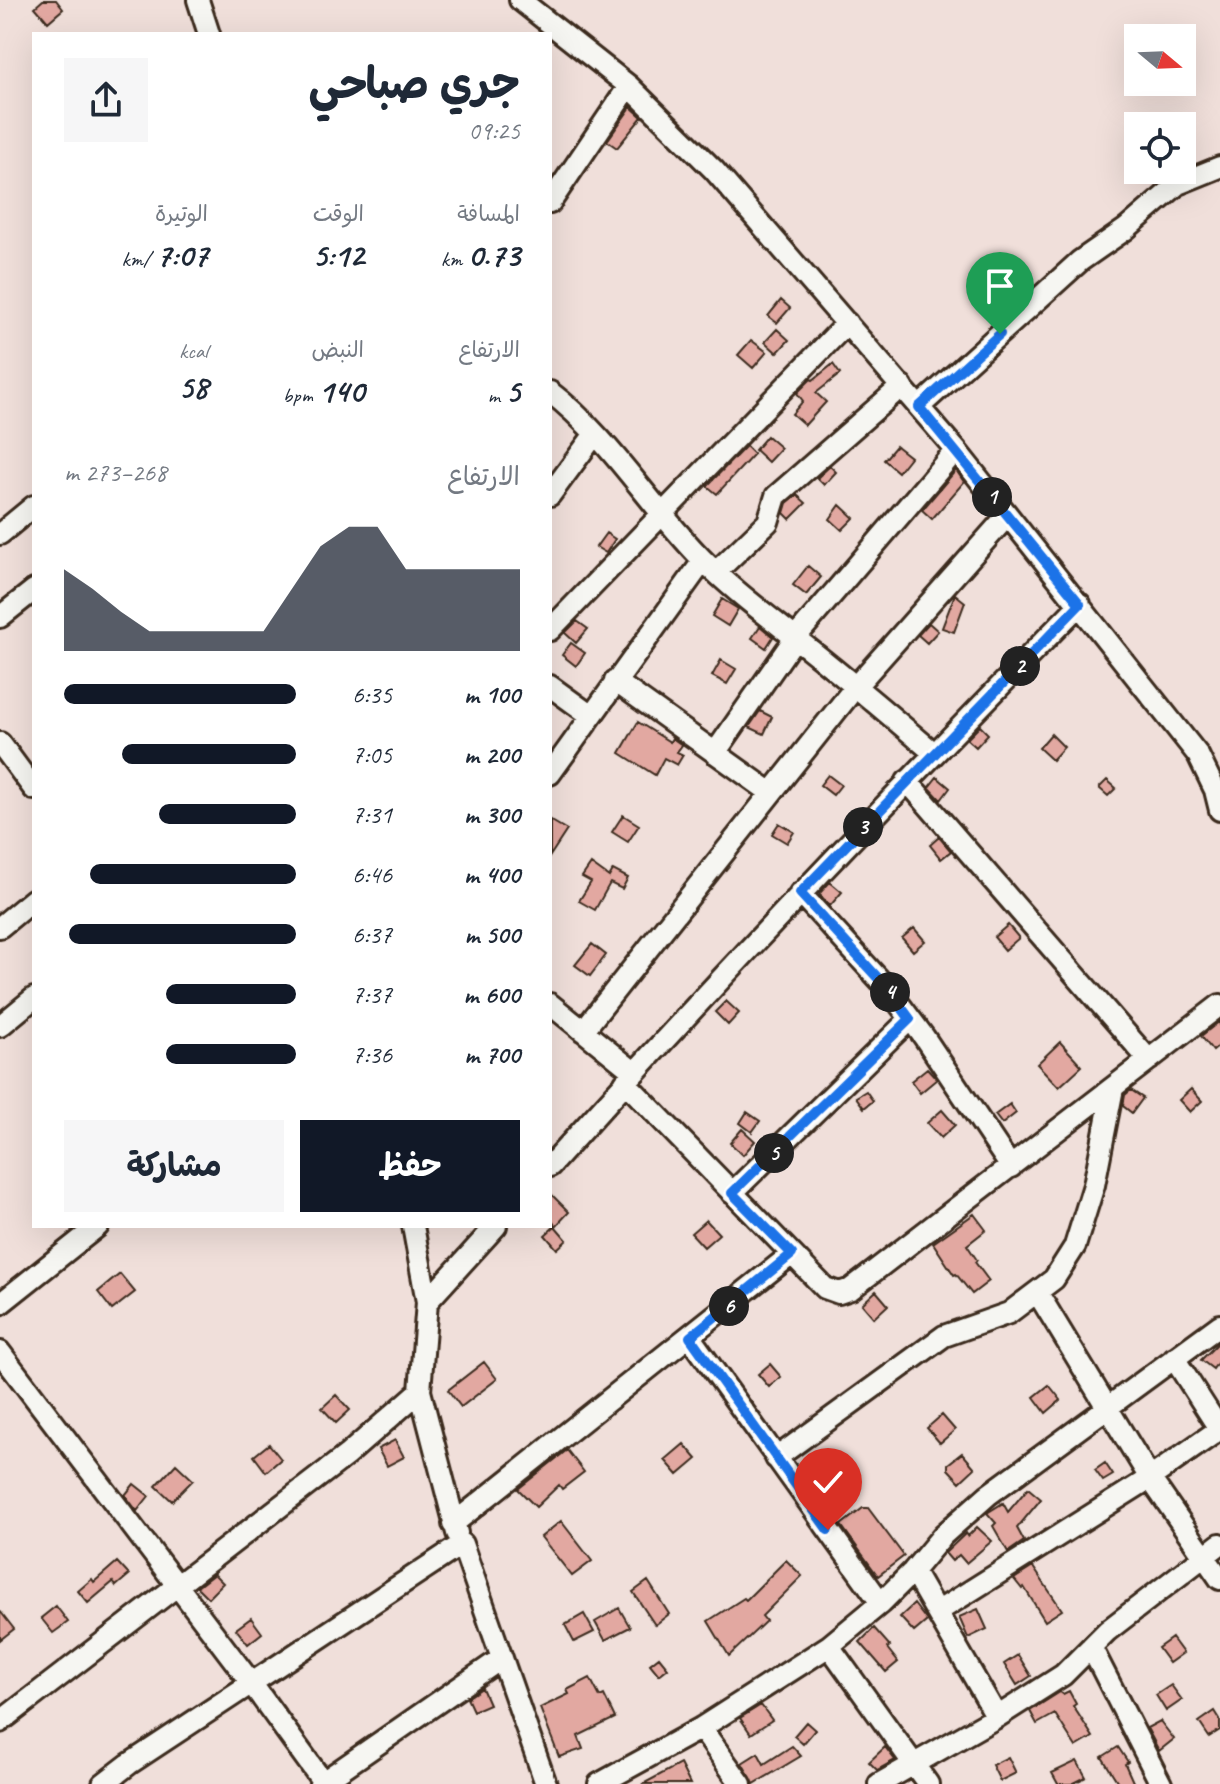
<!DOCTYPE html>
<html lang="ar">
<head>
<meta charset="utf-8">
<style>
  :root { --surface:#fff; --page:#f6f6f7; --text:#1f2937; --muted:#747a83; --accent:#111827 }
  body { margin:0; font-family:Caveat,"Playpen Sans Arabic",sans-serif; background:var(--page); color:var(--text); direction:rtl; height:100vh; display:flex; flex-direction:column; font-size:30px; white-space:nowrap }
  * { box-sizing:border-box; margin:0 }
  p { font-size:26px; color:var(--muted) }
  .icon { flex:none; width:44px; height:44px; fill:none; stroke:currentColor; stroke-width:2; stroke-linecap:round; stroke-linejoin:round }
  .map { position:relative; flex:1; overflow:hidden; direction:ltr }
  .side { position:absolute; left:32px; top:32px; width:520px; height:1196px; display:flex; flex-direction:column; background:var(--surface); border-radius:0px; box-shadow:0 8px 32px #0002; direction:rtl }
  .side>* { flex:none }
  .needle { width:52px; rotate:109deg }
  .tools { position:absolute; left:1124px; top:24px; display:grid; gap:16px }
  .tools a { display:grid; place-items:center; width:72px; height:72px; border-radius:0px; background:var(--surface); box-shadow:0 8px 32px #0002; font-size:40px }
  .pin { position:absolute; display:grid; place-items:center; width:68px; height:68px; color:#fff; margin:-82px -34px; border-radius:50% 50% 50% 0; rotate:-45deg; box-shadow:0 0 8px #0007 }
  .pin .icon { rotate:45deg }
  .km { position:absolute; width:40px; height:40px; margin:-20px; border-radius:50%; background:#222; color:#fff; font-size:22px; line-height:40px; text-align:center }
  .round { display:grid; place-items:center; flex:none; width:84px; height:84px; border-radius:0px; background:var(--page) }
  .overview { display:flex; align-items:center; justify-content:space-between; height:136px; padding:0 32px }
  h1 { font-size:44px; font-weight:700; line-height:60px }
  .stats { display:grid; grid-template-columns:repeat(3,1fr); gap:12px; height:136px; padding:8px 32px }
  .stats div { display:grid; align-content:center }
  .stats b { font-size:34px; font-weight:700 }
  .stats small { font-size:22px; font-weight:400 }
  .stats p { font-size:22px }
  .chart { height:224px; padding:16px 32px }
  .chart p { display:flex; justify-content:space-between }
  .chart svg { width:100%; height:144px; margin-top:8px; fill:var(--accent); opacity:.7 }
  .primary-button { display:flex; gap:16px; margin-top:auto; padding:16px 32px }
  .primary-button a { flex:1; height:92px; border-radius:0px; background:var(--accent); color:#fff; font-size:32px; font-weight:700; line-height:92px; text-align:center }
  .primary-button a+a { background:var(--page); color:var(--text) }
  ul { padding:0 32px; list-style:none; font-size:26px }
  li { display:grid; grid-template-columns:128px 96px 1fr; align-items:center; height:60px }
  li i { height:20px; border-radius:10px; background:var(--accent) }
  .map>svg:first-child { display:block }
  .building { fill:#e2a8a1; stroke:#3b2a1e; stroke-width:2 }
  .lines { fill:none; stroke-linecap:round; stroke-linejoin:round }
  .minor-casing { stroke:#3b2a1e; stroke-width:26 }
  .minor { stroke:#f6f6f2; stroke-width:20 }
  .route-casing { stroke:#fff; stroke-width:16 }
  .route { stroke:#1a73e8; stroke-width:10 }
</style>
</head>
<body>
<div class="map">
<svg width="1220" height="1784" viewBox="0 0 1220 1784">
  <rect width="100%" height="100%" fill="#f0dfda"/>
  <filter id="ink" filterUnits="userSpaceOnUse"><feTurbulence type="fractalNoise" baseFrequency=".0125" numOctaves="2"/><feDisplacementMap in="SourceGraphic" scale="16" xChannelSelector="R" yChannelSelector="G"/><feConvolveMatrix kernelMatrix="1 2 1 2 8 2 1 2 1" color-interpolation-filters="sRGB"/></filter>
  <g filter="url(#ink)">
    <path class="building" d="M43 0H56L63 9 48 22 35 7Z
      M631 107 642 117 617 148 607 141Z
      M781 300 790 308 777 323 768 316Z
      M777 329 789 340 777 353 765 342Z
      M751 340 767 352 753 368 738 355Z
      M833 364 840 374 816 393 826 402 805 425 792 414 803 401 797 393 811 379 813 380Z
      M767 436 781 448 768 462 755 450Z
      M746 446 754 454 717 494 707 486Z
      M896 446 910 457 898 472 884 460Z
      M830 466 836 472 824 485 817 478Z
      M956 470 964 482 932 519 922 510Z
      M797 495 806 503 790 519 784 513 787 503Z
      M840 505 854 518 842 530 830 519Z
      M606 533 615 539 606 553 596 547Z
      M808 566 821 577 806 595 793 585Z
      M955 594 965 602 954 632 942 628Z
      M722 599 738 609 728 626 712 616Z
      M577 621 588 629 576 643 565 633Z
      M929 623 938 631 927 643 918 635Z
      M760 626 773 637 766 648 752 638Z
      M571 643 585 653 576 666 562 655Z
      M721 660 736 669 727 684 712 676Z
      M760 711 772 717 764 734 749 727Z
      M638 722 670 742 672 738 682 745 677 752 683 755 677 765 664 758 655 775 620 753Z
      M980 726 988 734 976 747 967 739Z
      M1051 734 1064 747 1052 760 1039 748Z
      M828 775 841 785 833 795 820 785Z
      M937 777 950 788 941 800 929 787Z
      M1107 780 1116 788 1108 796 1099 788Z
      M623 815 639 825 628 842 612 832Z
      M550 820 567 830 550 856Z
      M779 823 794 832 787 843 772 834Z
      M939 837 951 851 941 859 930 845Z
      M591 864 609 877 613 870 628 878 622 889 610 883 595 910 579 901 591 882 582 877Z
      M830 882 842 892 830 906 819 894Z
      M1008 925 1019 938 1005 950 994 937Z
      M914 928 925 941 913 951 902 938Z
      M592 944 606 955 590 976 575 965Z
      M726 1001 739 1013 728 1025 715 1012Z
      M1220 1021V1045L1213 1051 1201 1036Z
      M1060 1042 1082 1066 1059 1087 1037 1064Z
      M927 1068 937 1079 920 1093 911 1081Z
      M1191 1089 1202 1101 1190 1112 1179 1100Z
      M1131 1090 1143 1098 1132 1113 1123 1106 1125 1095Z
      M866 1091 873 1101 864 1108 856 1097Z
      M1010 1104 1016 1113 1002 1124 995 1115Z
      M942 1110 955 1125 941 1138 927 1123Z
      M747 1112 760 1121 752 1132 740 1123Z
      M742 1129 755 1141 743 1155 730 1143Z
      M550 1193 569 1212 556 1226 550 1219Z
      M974 1214 986 1230 967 1245 977 1260 975 1262 989 1281 972 1294 956 1274 954 1275 933 1243Z
      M706 1220 719 1234 704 1247 691 1233Z
      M555 1226 567 1240 557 1249 545 1235Z
      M120 1274 135 1292 112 1310 98 1292Z
      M876 1291 888 1305 874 1318 862 1304Z
      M1220 1341V1359L1213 1369 1201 1360Z
      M484 1362 497 1379 461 1407 448 1390Z
      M770 1364 781 1377 769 1387 758 1374Z
      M1049 1385 1061 1400 1046 1413 1034 1397Z
      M336 1395 350 1410 336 1423 322 1408Z
      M942 1415 955 1430 940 1443 927 1428Z
      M395 1440 404 1457 387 1466 378 1449Z
      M269 1444 281 1459 266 1472 254 1456Z
      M684 1444 697 1459 678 1475 665 1460Z
      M567 1450 584 1472 562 1489 559 1485 536 1507 518 1489Z
      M962 1453 975 1468 960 1482 948 1469V1464Z
      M1105 1463 1113 1475 1103 1481 1095 1470Z
      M176 1464 193 1480 172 1501 156 1486Z
      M848 1479 853 1489 834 1500 829 1489Z
      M134 1484 149 1496 137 1511 125 1495Z
      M1028 1488 1041 1499 1017 1528 1024 1541 1008 1552 993 1526 996 1523 987 1513 1003 1503 1008 1512Z
      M863 1508H868L904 1556 878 1576 841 1525Z
      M561 1521 592 1561 572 1576 541 1537Z
      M977 1527 992 1541 966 1563 959 1555 952 1561 945 1553 966 1533 968 1536Z
      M786 1560 802 1576 762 1616 766 1621 729 1656 708 1621 744 1598 746 1600Z
      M117 1562 129 1575 116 1586 113 1582 88 1603 78 1591 92 1579 94 1582Z
      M1033 1567 1062 1610 1045 1621 1024 1587 1022 1589 1014 1579Z
      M214 1574 223 1583 208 1598 197 1587Z
      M648 1581 669 1614 655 1625 633 1592Z
      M914 1604 927 1621 914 1632 900 1617Z
      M56 1606 68 1622 53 1633 41 1618Z
      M619 1608 630 1627 605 1640 595 1622Z
      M978 1609 987 1629 968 1638 959 1617Z
      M0 1611 14 1629 0 1640Z
      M584 1614 594 1632 574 1642 565 1625Z
      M251 1618 262 1633 248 1644 236 1629Z
      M874 1628 890 1646 887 1648 898 1662 886 1672 860 1642Z
      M1172 1638 1183 1653 1169 1663 1158 1648Z
      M1018 1655 1031 1676 1017 1685 1004 1664Z
      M659 1657 668 1668 659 1675 650 1664Z
      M590 1678 600 1697 604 1695 615 1718 578 1736 583 1749 559 1757 540 1708 569 1694 567 1690Z
      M1171 1685 1182 1700 1166 1711 1156 1695Z
      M482 1688 489 1704 473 1711 467 1698Z
      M1069 1691 1076 1704 1073 1706 1093 1737 1076 1747 1055 1714 1037 1724 1030 1711 1060 1692 1063 1694Z
      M761 1705 772 1720 751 1734 740 1718Z
      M1215 1711 1220 1719V1730L1209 1737 1199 1722Z
      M1160 1721 1174 1739 1159 1751 1147 1728Z
      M806 1722 815 1730 803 1744 794 1736Z
      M792 1746 801 1756 754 1784 742 1763 758 1753 764 1764Z
      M885 1747 895 1760 877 1770 869 1762Z
      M1118 1747 1128 1762 1125 1764 1134 1784H1119L1102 1757Z
      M1008 1757 1016 1773 1000 1781 992 1765Z
      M1077 1761 1086 1777 1072 1784H1058L1052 1773Z
      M680 1764 690 1784H643Z"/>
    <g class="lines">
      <g class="minor-casing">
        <path id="minor" d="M198 0 209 34
          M520 0 629 86 714 170 956 450 1198 755 1215 790 1220 810
          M550 203 629 86
          M550 392C609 437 649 505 701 558 733 591 772 619 808 648 851 682 892 717 934 753
          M919 407 1080 261 1126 229 1178 184 1220 167
          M550 495 595 434
          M0 534 34 506
          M716 572 768 522 776 496 902 386
          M0 617 34 590
          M550 630 847 323
          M615 681 770 792
          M550 686 590 715
          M0 743 34 789
          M715 753 795 638 956 450
          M550 774 703 561
          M907 781 1149 1060
          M800 893 888 989 924 1037 1011 1167
          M0 927 34 899
          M550 1004 634 1072
          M0 1026 34 998
          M583 1031 856 686 1007 516
          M625 1082 825 1288 839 1293 851 1289 1220 1005
          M550 1166C722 974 900 788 1080 604
          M732 1193 910 1019
          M413 1226 427 1302
          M1037 1292 1150 1478 1220 1579
          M0 1304 98 1226
          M690 1337 881 1603
          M0 1352 252 1684 323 1782
          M1174 1358 1220 1430
          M420 1391 457 1533
          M776 1458 944 1336 1009 1313 1054 1279 1075 1246 1094 1185 1113 1088
          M453 1524 792 1254
          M913 1571 997 1717
          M937 1612 1150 1478 1220 1429
          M829 1646 928 1784
          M1091 1647 1161 1784
          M0 1722 347 1455 420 1391 427 1302 496 1226
          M701 1728 741 1784
          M103 1784 129 1764 462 1544 546 1784
          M320 1784 502 1658
          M599 1784 701 1728 829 1646 881 1603 913 1571 943 1535 988 1495 1220 1325
          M879 1784 997 1717 1063 1675 1107 1631 1220 1544"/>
      </g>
      <use href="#minor" class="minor"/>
    </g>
  </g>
  <g class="lines" filter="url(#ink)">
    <g class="route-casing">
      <path id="route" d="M828 1530 690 1337 792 1254 732 1193 910 1019 888 989 800 893 1080 604 919 407 1000 334"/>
    </g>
    <use href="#route" class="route"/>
  </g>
</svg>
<div class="tools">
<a><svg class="needle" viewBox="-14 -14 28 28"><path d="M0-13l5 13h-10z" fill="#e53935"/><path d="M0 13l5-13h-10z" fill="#747a83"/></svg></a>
<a><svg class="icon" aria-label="locate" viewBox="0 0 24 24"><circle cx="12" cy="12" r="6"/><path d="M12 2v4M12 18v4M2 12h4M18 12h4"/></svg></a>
</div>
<div class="pin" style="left:1000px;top:334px;background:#1e9e55"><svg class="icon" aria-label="arrive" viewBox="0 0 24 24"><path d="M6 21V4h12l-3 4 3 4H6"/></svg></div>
<div class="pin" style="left:828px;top:1530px;background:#d93025"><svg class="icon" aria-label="check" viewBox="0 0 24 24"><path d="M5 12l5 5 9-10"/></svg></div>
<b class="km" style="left:992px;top:497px">1</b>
<b class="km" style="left:1020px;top:666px">2</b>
<b class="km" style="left:863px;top:827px">3</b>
<b class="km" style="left:890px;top:992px">4</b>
<b class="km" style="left:774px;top:1153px">5</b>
<b class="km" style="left:729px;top:1306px">6</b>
<section class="side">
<div class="overview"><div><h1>جري صباحي</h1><p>09:25</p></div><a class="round"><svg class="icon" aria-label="share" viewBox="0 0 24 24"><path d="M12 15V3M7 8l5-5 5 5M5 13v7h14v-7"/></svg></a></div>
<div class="stats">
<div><p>المسافة</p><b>0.73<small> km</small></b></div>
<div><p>الوقت</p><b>5:12</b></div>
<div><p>الوتيرة</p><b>7:07<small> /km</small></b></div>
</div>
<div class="stats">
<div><p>الارتفاع</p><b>5<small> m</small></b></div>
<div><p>النبض</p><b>140<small> bpm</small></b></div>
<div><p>kcal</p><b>58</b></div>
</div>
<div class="chart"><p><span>الارتفاع</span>268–273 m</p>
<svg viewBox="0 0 160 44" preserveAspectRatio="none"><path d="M0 44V19L10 25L20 32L30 38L40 38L50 38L60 38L70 38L80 25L90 12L100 6L110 6L120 19L130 19L140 19L150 19L160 19V44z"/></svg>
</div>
<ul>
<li><b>100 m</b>6:35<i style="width:100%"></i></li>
<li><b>200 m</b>7:05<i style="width:75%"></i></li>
<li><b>300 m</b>7:31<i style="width:59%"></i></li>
<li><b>400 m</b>6:46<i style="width:89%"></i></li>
<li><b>500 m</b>6:37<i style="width:98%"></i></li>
<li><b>600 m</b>7:37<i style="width:56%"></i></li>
<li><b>700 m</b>7:36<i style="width:56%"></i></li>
</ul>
<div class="primary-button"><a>حفظ</a><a>مشاركة</a></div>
</section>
</div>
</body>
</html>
